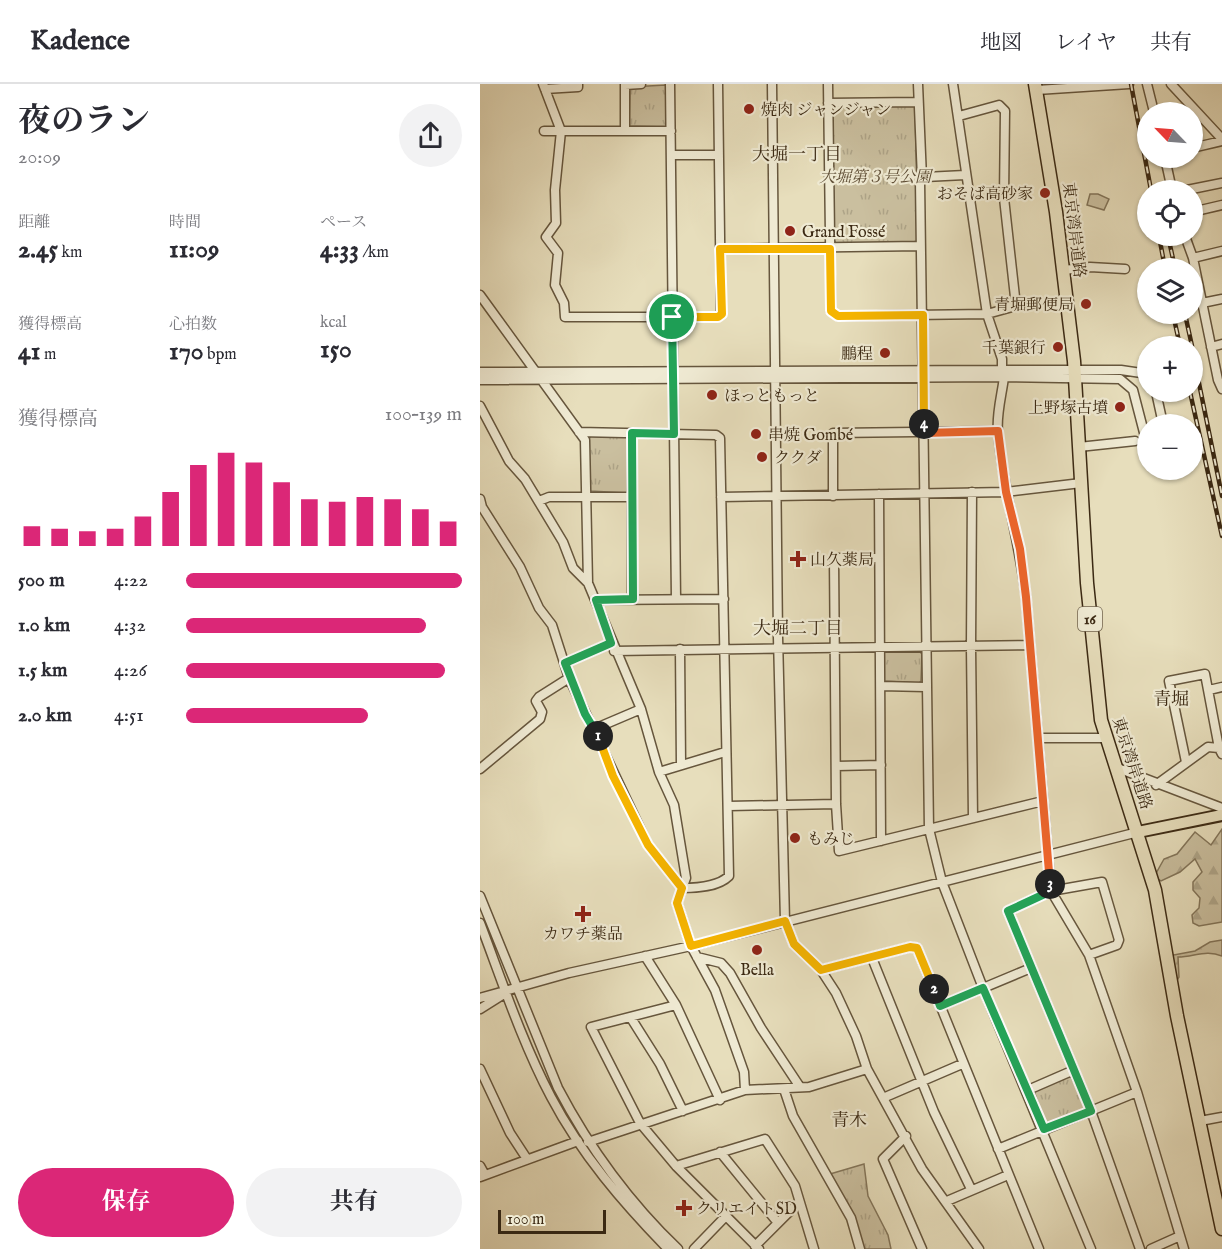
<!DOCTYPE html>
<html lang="ja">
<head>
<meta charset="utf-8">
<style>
  :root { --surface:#fff; --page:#f2f2f3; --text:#2b2b33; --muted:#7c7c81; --line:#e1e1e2; --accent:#db2777 }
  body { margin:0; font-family:"IM FELL English","Noto Serif JP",serif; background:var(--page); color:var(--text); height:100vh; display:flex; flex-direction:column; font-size:22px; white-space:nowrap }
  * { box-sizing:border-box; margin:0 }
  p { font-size:20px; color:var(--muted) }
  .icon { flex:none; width:33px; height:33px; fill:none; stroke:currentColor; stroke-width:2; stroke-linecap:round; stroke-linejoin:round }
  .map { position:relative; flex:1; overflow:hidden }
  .side { display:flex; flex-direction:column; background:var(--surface); width:480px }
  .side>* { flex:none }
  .needle { width:39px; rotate:295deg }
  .fabs { position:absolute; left:657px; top:18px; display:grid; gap:12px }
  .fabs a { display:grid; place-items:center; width:66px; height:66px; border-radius:50%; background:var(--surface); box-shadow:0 2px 4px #0004; font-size:30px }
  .scale { position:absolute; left:18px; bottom:15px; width:108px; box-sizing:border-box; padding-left:6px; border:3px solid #3b2913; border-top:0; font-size:16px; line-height:21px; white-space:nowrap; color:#3b2913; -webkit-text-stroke:4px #efead3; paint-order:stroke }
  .pin { position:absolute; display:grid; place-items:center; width:51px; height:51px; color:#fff; margin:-26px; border:3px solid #fff; border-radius:50%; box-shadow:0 2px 6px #0007 }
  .km { position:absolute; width:30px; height:30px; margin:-15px; border-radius:50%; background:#222; color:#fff; font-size:16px; line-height:30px; text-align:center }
  .round { display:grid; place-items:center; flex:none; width:63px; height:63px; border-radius:32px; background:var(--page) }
  .overview { display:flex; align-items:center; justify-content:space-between; height:102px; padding:0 18px }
  h1 { font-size:33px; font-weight:700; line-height:45px }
  .metrics { display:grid; grid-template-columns:repeat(3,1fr); gap:9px; height:102px; padding:6px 18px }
  .metrics div { display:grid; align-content:center }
  .metrics b { font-size:26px; font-weight:700 }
  .metrics small { font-size:16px; font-weight:400 }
  .metrics p { font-size:16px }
  .chart { height:168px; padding:12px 18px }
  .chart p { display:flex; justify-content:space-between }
  .chart svg { width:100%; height:108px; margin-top:6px; stroke:var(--accent); stroke-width:6 }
  .cta { display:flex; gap:12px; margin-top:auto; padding:12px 18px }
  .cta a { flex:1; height:69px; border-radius:36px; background:var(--accent); color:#fff; font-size:24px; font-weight:700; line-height:69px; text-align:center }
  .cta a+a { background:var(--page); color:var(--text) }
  ul { padding:0 18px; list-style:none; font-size:20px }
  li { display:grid; grid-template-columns:96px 72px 1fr; align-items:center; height:45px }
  li i { height:15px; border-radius:8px; background:var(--accent) }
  header { display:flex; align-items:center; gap:36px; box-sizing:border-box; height:84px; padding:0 30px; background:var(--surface); border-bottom:2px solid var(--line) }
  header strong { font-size:28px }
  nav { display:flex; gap:33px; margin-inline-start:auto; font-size:21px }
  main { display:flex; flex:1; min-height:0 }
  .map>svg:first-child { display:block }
  .forest { fill:url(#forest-firs); stroke:#827459; stroke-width:1.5 }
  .park { fill:url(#park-tufts); stroke:#827459; stroke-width:1.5 }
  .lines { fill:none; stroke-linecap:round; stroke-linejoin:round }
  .minor-casing { stroke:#66563d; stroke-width:11 }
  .major-casing { stroke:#3b2913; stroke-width:14 }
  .highway-casing { stroke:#3b2913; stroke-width:15 }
  .minor { stroke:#efead3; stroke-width:8 }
  .major { stroke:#e7debc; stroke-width:10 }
  .highway { stroke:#e7debc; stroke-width:12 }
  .rail-casing { stroke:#3b2913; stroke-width:4.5 }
  .rail { stroke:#efead3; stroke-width:2; stroke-dasharray:7; stroke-linecap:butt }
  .split-1-casing { stroke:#fff; stroke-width:12 }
  .split-2-casing { stroke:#fff; stroke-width:12 }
  .split-3-casing { stroke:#fff; stroke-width:12 }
  .split-4-casing { stroke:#fff; stroke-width:12 }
  .split-5-casing { stroke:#fff; stroke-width:12 }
  .split-1 { stroke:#22a559; stroke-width:8 }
  .split-2 { stroke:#f5b400; stroke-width:8 }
  .split-3 { stroke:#22a559; stroke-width:8 }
  .split-4 { stroke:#f0652b; stroke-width:8 }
  .split-5 { stroke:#f5b400; stroke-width:8 }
  .poi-dot { fill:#8f2418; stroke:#efead3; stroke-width:2 }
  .labels { text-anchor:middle; stroke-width:4.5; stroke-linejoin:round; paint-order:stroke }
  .shield { fill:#efead3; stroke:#71634d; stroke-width:1.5 }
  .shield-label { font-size:15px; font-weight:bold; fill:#3b2913 }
  .poi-label { font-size:16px; fill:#3b2913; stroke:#efead3; text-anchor:start }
  .park-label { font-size:16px; font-style:italic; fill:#5f4e36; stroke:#efead3 }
  .street-label { font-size:16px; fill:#3b2913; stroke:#efead3 }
  .neighbourhood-label { font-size:18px; fill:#3b2913; stroke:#efead3 }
</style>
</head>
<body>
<header>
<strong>Kadence</strong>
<nav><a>地図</a><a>レイヤ</a><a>共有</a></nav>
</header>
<main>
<section class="side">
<div class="overview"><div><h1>夜のラン</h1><p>20:09</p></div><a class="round"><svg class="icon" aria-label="share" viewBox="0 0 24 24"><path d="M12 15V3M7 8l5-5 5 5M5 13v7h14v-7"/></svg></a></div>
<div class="metrics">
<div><p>距離</p><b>2.45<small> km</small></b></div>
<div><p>時間</p><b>11:09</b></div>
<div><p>ペース</p><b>4:33<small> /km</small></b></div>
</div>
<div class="metrics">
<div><p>獲得標高</p><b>41<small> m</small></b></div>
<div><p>心拍数</p><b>170<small> bpm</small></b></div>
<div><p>kcal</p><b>150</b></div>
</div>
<div class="chart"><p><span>獲得標高</span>100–139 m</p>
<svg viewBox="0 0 160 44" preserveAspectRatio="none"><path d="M5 44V36M15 44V37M25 44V38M35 44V37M45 44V32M55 44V22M65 44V11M75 44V6M85 44V10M95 44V18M105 44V25M115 44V26M125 44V24M135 44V25M145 44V29M155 44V34"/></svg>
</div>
<ul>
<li><b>500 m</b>4:22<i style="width:100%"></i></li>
<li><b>1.0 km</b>4:32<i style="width:87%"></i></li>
<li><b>1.5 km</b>4:26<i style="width:94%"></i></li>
<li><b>2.0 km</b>4:51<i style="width:66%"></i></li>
</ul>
<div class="cta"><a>保存</a><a>共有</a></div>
</section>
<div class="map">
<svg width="742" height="1165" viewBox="0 0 742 1165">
  <defs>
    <pattern id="forest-firs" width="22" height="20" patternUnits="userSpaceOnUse" patternTransform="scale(1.5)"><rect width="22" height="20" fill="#cabf9f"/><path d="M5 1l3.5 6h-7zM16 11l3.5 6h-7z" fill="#aea488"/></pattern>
    <pattern id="park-tufts" width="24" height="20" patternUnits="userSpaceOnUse" patternTransform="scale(1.5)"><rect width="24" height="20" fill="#cabf9f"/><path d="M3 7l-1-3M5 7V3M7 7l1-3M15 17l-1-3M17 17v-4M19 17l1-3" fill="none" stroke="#aea488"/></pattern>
  </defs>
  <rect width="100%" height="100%" fill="#e7debc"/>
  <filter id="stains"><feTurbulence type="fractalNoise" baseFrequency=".00333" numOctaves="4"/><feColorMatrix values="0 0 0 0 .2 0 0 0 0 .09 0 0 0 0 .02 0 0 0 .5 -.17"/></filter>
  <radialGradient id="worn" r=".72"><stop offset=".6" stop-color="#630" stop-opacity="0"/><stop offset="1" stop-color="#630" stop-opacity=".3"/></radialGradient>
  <path class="forest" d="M742 745V838L719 842 713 839 712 831 719 824 720 814 713 806V798L722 788 715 775 700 788 681 797 674 793 684 775 697 770 715 748 731 761Z
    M742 856V872C726 865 714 873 698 873L699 893 696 898 688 872 715 867 730 858Z"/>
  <path class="park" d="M186 1V43L149 42 150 3Z
    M435 22 438 158 356 160 354 158 352 26 355 23Z
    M610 110H618L629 115 624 126 607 121Z
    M111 352H147L149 355 147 409 110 407 108 356Z
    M439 567 442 570 441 597 439 599 403 597V570L405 568Z
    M590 991 606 1023 603 1027 569 1040 565 1039 554 1007Z
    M384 1080 388 1112 408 1151 411 1165H382L350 1090Z"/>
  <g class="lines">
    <g class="minor-casing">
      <path id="minor" d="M63 0 81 47 75 106 76 139 66 153 78 169 75 201 84 219 85 233H238L241 229 238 0
        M145 0V47
        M190 0 196 515
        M292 0 298 553 305 837 314 860 341 886 356 909 376 952 387 985 442 1085 499 1165
        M348 0 351 227 358 232 507 230 536 222 524 114 525 27 519 21 479 32
        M438 0 442 94
        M473 0 507 230 522 275V286
        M667 0 674 28
        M691 0 742 55
        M145 1 161 0
        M65 5 98 3V0
        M557 6 649 0
        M348 19 438 18
        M64 47H191
        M712 64 742 57
        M191 71H239
        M685 74 692 106
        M485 91 445 93 440 97 449 745 462 798 503 904 611 1165
        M707 106 742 99
        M712 128 742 121
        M705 152 713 174 738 296 742 305
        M240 165 440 162
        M713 174 742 167
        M584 186 610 183 645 185
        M0 211 105 356 108 499 161 625 179 688 194 721 206 794 197 819 211 862 235 906 264 988 265 1006
        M722 219 742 215
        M731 263 742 260
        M0 288 522 286H641L668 290
        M524 293C522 310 516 331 518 348 523 404 539 457 546 513L571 807 609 871 657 1008 704 1165
        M0 296 524 293 640 295 653 306 668 364
        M676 308 683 340
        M0 322 29 377 45 395 83 458 93 484 108 499
        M152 349V515
        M599 363 655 357
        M492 408 491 563 493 734
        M399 410 401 757
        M353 412V349L518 347
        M241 413 526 408 601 399
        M0 415 2 423 40 483 59 524 72 541 89 594 168 761 202 804C217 804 238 803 249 792L240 354 236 351 99 348
        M59 417 69 413H151
        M399 474H354L356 720 359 767 563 717
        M116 516 244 515
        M200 565 201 680
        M134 567 549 561
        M85 579 131 559
        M401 602 445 603
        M729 606 742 603
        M114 645 161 625
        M558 654H626
        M706 678 689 597 725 590 739 664
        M357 682 401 681
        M635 683 742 724
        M0 685 60 635 62 628 56 617 59 613 89 594
        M179 688 245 668
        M676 701 728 663 739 664 742 670
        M249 722 356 720
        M0 812 78 1004C110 1065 148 1117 198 1165
        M0 839C22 897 42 958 71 1013 101 1070 143 1119 188 1165
        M609 871 637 861 639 856 622 798 571 807 528 827 611 1027 660 1165
        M165 872 196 921 240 1016
        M217 873 241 879 250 889 281 944 320 1003
        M392 874 454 1028 491 1105
        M341 886 430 863 437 864 559 1165
        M0 914 89 889 211 862 658 748
        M196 921 111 943 160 1039 196 1082 279 1165
        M460 922 551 884
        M0 925 27 908
        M151 934 180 980 203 1027
        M0 985 30 1049 47 1075
        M304 1005 313 1032 371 1134 380 1165
        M548 1006 594 986
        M403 1014 482 980
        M720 1037 742 1033
        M426 1052 403 1075 442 1165
        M108 1058 265 1006 329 1003 387 985
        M518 1065 657 1008
        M240 1068 298 1139
        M0 1082 5 1091
        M196 1082 285 1055 315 1102 334 1165
        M0 1093 98 1057
        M467 1117 528 1091
        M275 1162 319 1118
        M214 1165 245 1133
        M671 1165 700 1152"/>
    </g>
    <g class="major-casing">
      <path id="major" d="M658 748 742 731"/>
    </g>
    <g class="highway-casing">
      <path id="highway" d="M555 0 576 128 594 277 607 499 621 636 675 806 697 932 742 1145"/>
    </g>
    <use href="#minor" class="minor"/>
    <use href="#major" class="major"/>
    <use href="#highway" class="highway"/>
    <g class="rail-casing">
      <path id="rail" d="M651 0 671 106
        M679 152 685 184
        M688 152 695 184
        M693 230 700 262
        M705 230 712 262
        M712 265 742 412
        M710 308 742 452"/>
    </g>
    <use href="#rail" class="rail"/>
  </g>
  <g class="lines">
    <g class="split-1-casing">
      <path id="split-1" d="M118 652 105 630 85 579 131 559 116 516 153 515 152 349 194 350 192 233"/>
    </g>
    <g class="split-2-casing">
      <path id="split-2" d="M118 652 133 692 168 761 202 804 197 819 211 862 305 837 314 860 341 886 430 863 437 864 454 905"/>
    </g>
    <g class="split-3-casing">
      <path id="split-3" d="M454 905 460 922 503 904 564 1045 611 1027 528 827 571 807 570 800"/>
    </g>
    <g class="split-4-casing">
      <path id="split-4" d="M444 340V349L518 347 526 408 540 465 546 513 570 800"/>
    </g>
    <g class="split-5-casing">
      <path id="split-5" d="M192 233H238L242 230 240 165H350L351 227 358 232 443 231 444 340"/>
    </g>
    <use href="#split-1" class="split-1"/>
    <use href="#split-2" class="split-2"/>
    <use href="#split-3" class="split-3"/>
    <use href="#split-4" class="split-4"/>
    <use href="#split-5" class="split-5"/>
  </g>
  <g class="poi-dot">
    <circle cx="269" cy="25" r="6"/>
    <circle cx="565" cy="109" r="6"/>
    <circle cx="310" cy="147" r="6"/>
    <circle cx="606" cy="220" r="6"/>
    <circle cx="578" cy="263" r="6"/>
    <circle cx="405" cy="269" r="6"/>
    <circle cx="232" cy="311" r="6"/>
    <circle cx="640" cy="323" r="6"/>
    <circle cx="276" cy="350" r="6"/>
    <circle cx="282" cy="373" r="6"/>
    <path d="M315 466h6v6h6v6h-6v6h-6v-6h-6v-6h6z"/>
    <circle cx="315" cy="754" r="6"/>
    <path d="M100 821h6v6h6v6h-6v6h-6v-6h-6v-6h6z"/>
    <circle cx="277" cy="866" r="6"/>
    <path d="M201 1115h6v6h6v6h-6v6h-6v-6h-6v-6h6z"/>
  </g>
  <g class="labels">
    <rect class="shield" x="598" y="523" width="24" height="24" rx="4.5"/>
    <g class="shield-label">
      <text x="610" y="540">16</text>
    </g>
    <g class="poi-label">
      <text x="281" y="31">焼肉 ジャンジャン</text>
      <text x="553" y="115" text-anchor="end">おそば高砂家</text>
      <text x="322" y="153">Grand Fossé</text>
      <text x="594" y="226" text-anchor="end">青堀郵便局</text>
      <text x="566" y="269" text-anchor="end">千葉銀行</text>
      <text x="393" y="275" text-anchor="end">鵬程</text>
      <text x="244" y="317">ほっともっと</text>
      <text x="628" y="329" text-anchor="end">上野塚古墳</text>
      <text x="288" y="356">串焼 Gombé</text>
      <text x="294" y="379">ククダ</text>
      <text x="330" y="481">山久薬局</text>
      <text x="327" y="760">もみじ</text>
      <text x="103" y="855" text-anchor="middle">カワチ薬品</text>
      <text x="277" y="891" text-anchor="middle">Bella</text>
      <text x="216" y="1130">クリエイトSD</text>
    </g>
    <g class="park-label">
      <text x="395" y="98">大堀第３号公園</text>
    </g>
    <g class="street-label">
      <text transform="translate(595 146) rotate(83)" y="6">東京湾岸道路</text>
      <text transform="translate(653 679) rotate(72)" y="6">東京湾岸道路</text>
    </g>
    <g class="neighbourhood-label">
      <text x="317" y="76">大堀一丁目</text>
      <text x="318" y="550">大堀二丁目</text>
      <text x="691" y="621">青堀</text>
      <text x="369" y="1042">青木</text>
    </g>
  </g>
  <rect width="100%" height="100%" filter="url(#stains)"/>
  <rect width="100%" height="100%" fill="url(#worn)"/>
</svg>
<div class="fabs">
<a><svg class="needle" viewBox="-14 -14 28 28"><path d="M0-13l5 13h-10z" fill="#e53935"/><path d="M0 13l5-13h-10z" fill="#7c7c81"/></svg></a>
<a><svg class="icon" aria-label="locate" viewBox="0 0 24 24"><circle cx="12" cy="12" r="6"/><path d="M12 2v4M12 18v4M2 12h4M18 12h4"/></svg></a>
<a><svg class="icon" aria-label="layers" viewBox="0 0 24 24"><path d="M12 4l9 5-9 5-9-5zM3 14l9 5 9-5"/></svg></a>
<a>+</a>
<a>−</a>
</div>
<div class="scale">100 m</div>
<div class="pin" style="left:192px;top:233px;background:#1e9e55"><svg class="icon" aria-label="arrive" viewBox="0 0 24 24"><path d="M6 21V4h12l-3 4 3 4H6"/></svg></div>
<b class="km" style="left:118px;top:652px">1</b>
<b class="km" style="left:454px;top:905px">2</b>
<b class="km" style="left:570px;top:800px">3</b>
<b class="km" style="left:444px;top:340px">4</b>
</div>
</main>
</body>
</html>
